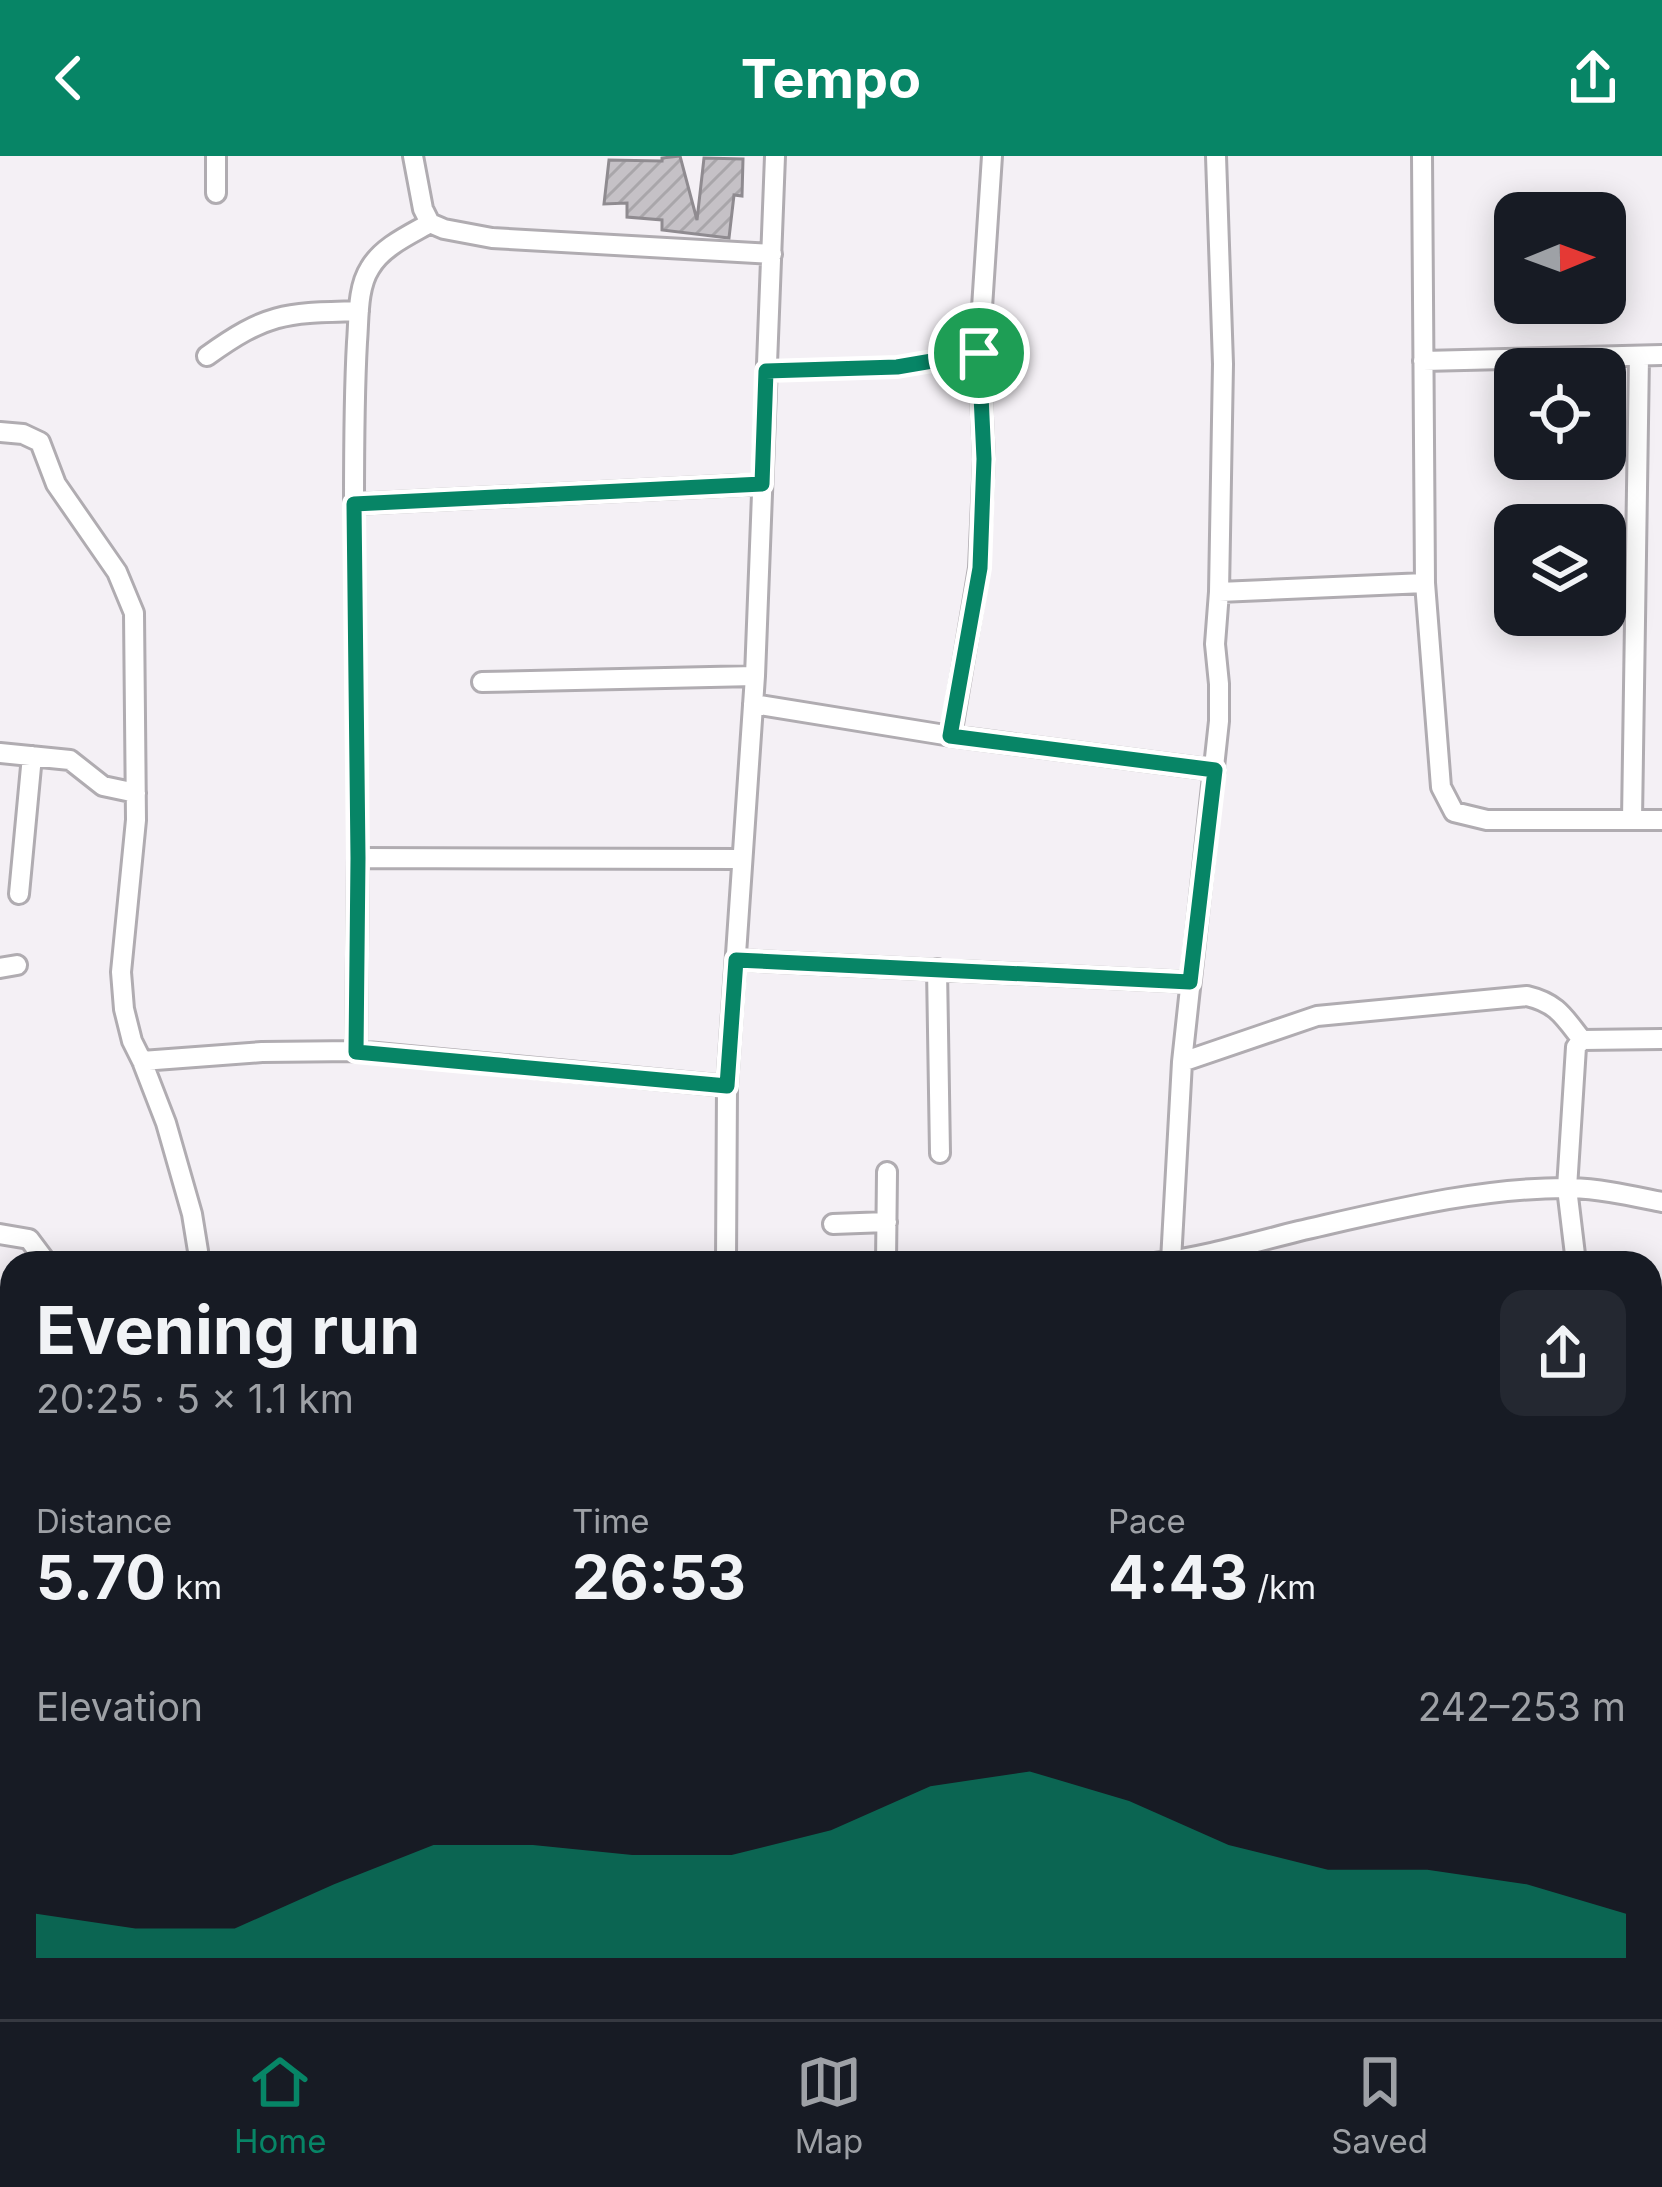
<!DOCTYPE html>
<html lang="en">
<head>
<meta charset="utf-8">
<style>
  :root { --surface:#171b24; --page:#242831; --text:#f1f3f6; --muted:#9ea1a6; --line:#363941; --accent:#078566 }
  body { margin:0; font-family:Inter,sans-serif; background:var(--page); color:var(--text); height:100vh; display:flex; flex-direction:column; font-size:45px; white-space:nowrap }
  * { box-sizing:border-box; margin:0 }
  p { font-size:39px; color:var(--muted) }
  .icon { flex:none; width:66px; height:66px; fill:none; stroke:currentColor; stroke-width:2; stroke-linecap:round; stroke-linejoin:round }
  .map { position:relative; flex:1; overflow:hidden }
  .panel { position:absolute; left:0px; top:1095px; width:1662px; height:768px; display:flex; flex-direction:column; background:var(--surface); border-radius:36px 36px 0 0; box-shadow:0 6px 30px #0003 }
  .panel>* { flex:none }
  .needle { width:78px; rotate:89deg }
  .fabs { position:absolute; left:1494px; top:36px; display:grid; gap:24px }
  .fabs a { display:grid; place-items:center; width:132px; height:132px; border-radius:24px; background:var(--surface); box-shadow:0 6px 30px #0003; font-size:60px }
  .pin { position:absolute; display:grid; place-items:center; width:102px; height:102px; color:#fff; margin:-51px; border:6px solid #fff; border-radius:50%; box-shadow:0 3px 12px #0007 }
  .round { display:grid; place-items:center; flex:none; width:126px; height:126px; border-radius:24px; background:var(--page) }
  .overview { display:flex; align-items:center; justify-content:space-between; height:204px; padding:0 36px }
  h1 { font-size:66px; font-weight:700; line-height:90px }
  .figures { display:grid; grid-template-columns:repeat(3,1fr); gap:18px; height:204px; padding:12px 36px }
  .figures div { display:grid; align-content:center }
  .figures b { font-size:60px; font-weight:700 }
  .figures small { font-size:33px; font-weight:400 }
  .figures p { font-size:33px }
  .chart { height:336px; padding:24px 36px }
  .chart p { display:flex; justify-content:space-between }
  .chart svg { width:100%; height:216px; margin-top:12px; fill:var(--accent); opacity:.7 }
  header { display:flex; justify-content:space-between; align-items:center; height:156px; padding:0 36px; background:var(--accent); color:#fff; font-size:54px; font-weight:700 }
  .tab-bar { display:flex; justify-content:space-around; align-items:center; height:168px; border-top:3px solid var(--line); background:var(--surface); font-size:33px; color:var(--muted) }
  .tab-bar a { display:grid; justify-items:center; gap:6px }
  .tab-bar .active { color:var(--accent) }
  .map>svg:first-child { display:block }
  .building { fill:url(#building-hatch); stroke:#8f8b90; stroke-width:3 }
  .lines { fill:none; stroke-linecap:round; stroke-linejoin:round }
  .minor-casing { stroke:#b0acb1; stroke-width:24 }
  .major-casing { stroke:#b0acb1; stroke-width:30 }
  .path { stroke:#a3a0a3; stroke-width:3; stroke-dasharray:12 6; stroke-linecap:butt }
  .minor { stroke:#fff; stroke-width:18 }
  .major { stroke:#fff; stroke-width:24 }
  .route-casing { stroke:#fff; stroke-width:24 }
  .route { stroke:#078566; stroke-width:15 }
</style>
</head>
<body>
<header><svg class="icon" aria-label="back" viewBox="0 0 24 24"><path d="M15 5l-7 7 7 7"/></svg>Tempo<svg class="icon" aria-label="share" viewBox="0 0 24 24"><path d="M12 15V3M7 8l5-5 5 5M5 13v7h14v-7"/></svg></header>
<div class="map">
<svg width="1662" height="1863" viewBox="0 0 1662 1863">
  <defs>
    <pattern id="building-hatch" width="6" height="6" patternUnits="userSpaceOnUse" patternTransform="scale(3)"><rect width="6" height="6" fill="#c5c1c6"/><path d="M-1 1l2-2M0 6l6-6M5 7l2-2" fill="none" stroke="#a9a6aa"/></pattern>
  </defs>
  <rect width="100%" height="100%" fill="#f4f0f5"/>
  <path class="building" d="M680 0 697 64 704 2 743 3 742 40 734 39 729 82 662 74V64L627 61V47L604 48 609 4 662 5V2Z"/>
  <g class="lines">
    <g class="minor-casing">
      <path id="minor" d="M216 0V37
        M413 0 423 53 430 67 444 73 492 82 772 98
        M1422 0 1425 427 1441 631 1454 656 1487 664H1662
        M430 67C409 79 382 91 370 112 357 132 359 163 357 186 354 240 354 294 354 348L762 328
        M207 200C268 156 286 157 359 155
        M1423 205 1662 199
        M0 276 23 278 40 286 56 328 117 416 134 457 136 664 121 816 124 853 132 885 142 905 166 967 192 1058 198 1095 197 1107
        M1219 436 1425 427
        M482 526 755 520
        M753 548 951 580 1215 614
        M951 580 979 412 984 303 979 197 992 0
        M0 597 70 604 103 630 136 637
        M1632 664 1639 200
        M19 738 32 600
        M736 804 1190 826
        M0 812 17 809
        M937 813 940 997
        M356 895 358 702 741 703
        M142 905 262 896 356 895 727 930
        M1182 906 1317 860 1527 840C1557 847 1564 861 1582 884
        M833 1068 887 1066
        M0 1078 29 1083 47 1107
        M1171 1105 1182 906 1219 565V528L1215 488 1219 436 1223 208 1216 0
        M726 1107 727 930 755 520 775 0
        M886 1107 887 1016
        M1155 1107C1204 1101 1251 1087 1299 1075 1387 1055 1481 1031 1571 1032 1602 1033 1632 1040 1662 1046
        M1576 1107 1567 1032 1576 891 1582 884 1662 883
        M0 1771H12
        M1650 1782 1662 1783
        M610 1851 614 1863
        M777 1851 799 1863
        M555 1863 561 1851
        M940 1863H941
        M1133 1863 1135 1851
        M1432 1863 1435 1851
        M1572 1863 1575 1851"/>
    </g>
    <g class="major-casing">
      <path id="major" d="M1650 1548H1662
        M0 1551H12"/>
    </g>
    <path class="path" d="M786 215 897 211 962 200
      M354 368 357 682"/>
    <use href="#minor" class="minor"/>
    <use href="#major" class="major"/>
  </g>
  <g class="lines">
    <g class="route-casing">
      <path id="route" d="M979 197 984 303 980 412 950 580 1215 614 1190 826 736 804 727 930 356 896 358 702 354 348 762 328 766 215 897 211Z"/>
    </g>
    <use href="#route" class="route"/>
  </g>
</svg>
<div class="fabs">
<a><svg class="needle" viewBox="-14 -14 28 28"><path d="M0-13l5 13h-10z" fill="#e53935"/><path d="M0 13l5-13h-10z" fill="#9ea1a6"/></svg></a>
<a><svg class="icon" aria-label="locate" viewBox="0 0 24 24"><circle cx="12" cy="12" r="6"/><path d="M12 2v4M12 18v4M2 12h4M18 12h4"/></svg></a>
<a><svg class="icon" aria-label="layers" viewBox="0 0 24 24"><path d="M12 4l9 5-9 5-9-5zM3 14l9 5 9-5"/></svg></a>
</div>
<div class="pin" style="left:979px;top:197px;background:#1e9e55"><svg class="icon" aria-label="arrive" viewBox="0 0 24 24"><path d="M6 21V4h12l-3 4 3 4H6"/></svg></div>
<section class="panel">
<div class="overview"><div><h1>Evening run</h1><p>20:25 · 5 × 1.1 km</p></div><a class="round"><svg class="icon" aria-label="share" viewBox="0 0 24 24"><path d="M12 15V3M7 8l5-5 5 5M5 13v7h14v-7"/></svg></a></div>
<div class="figures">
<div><p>Distance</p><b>5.70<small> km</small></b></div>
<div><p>Time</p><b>26:53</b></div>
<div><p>Pace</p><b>4:43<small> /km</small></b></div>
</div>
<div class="chart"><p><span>Elevation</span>242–253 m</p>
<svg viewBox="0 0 160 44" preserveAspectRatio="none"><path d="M0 44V35L10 38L20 38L30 29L40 21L50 21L60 23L70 23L80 18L90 9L100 6L110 12L120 21L130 26L140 26L150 29L160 35V44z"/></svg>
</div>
</section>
</div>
<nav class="tab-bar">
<a class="active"><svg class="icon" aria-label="home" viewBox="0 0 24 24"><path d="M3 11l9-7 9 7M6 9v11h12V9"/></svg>Home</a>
<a><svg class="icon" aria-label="map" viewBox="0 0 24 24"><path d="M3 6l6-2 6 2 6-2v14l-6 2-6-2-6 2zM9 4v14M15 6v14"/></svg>Map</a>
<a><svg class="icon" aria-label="saved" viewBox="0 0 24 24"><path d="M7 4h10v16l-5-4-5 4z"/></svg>Saved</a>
</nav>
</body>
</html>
